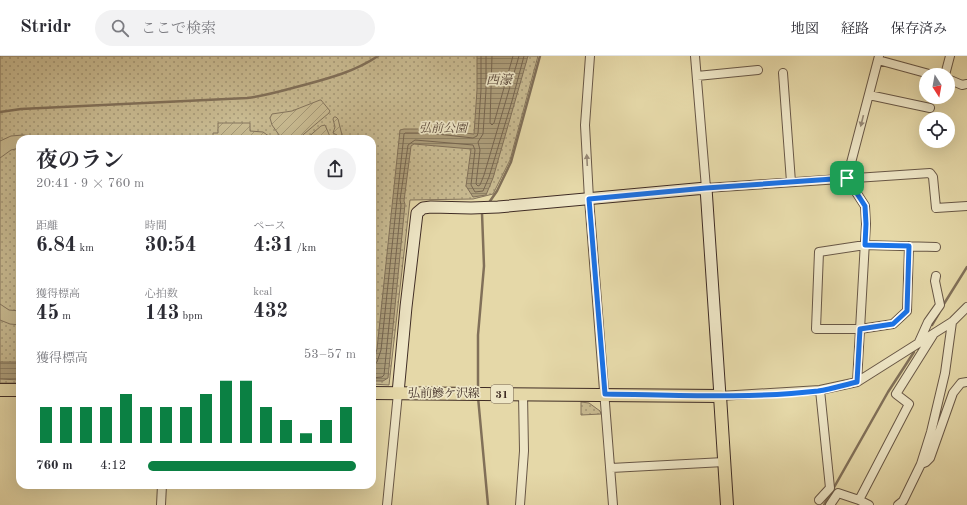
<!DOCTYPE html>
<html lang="ja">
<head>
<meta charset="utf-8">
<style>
  :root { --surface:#fff; --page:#f2f2f3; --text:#2b2b33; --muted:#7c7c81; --line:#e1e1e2; --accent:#0b8043 }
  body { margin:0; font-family:"Old Standard TT","Noto Serif JP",serif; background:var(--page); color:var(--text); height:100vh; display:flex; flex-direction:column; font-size:15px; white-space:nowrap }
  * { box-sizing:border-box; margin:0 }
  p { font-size:13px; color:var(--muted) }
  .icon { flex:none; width:22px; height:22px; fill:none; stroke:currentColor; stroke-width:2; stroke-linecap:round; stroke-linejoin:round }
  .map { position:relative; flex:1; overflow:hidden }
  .sheet { position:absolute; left:16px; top:79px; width:360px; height:354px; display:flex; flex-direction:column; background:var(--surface); border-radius:12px; box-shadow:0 4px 16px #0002 }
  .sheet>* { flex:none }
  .needle { width:26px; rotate:169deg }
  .controls { position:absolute; left:919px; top:12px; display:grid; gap:8px }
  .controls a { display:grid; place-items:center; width:36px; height:36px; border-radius:50%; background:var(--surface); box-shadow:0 4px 16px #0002; font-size:20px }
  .pin { position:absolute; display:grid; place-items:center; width:34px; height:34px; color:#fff; margin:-17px; border-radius:8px; box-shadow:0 2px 6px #0006 }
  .round { display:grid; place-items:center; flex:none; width:42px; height:42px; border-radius:21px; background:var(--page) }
  .summary { display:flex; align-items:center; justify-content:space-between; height:68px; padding:0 20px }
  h1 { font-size:22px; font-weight:700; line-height:30px }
  .stats { display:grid; grid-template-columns:repeat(3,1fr); gap:6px; height:68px; padding:4px 20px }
  .stats div { display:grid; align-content:center }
  .stats b { font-size:20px; font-weight:700 }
  .stats small { font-size:11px; font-weight:400 }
  .stats p { font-size:11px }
  .chart { height:112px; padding:8px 20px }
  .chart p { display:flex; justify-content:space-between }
  .chart svg { width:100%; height:72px; margin-top:4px; stroke:var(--accent); stroke-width:6 }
  ul { padding:0 20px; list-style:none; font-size:13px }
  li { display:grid; grid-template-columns:64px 48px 1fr; align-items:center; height:30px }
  li i { height:10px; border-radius:5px; background:var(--accent) }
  header { display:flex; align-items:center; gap:24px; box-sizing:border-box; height:56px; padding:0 20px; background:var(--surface); border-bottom:1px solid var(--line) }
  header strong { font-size:19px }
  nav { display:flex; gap:22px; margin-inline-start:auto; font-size:14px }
  .search { width:280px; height:36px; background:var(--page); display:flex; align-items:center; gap:10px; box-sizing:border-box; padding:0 14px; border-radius:22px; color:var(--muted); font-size:15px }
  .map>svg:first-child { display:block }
  .park { fill:url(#park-dots); stroke:#84745c }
  .garden { fill:url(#garden-furrows); stroke:#84745c }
  .pitch { fill:#c9bb92; stroke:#84745c }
  .water { fill:url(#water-rules); stroke:#817059 }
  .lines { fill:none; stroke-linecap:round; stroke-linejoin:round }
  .shore { stroke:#766550; stroke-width:1 }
  .stream { stroke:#817059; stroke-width:2.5 }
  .street-casing { stroke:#685746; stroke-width:10 }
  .secondary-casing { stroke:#3f2c25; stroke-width:13 }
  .primary-casing { stroke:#3f2c25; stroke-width:14 }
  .street { stroke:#eee6c6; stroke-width:8 }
  .secondary { stroke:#eee6c6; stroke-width:11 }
  .primary { stroke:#e5d8a8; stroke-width:12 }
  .oneway { fill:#968976 }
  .route-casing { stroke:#fff; stroke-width:8 }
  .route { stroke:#1a73e8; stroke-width:5 }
  .labels { text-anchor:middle; stroke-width:3.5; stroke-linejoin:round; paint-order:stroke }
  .shield { fill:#eee6c6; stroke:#746455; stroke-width:1 }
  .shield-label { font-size:11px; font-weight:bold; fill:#3f2c25 }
  .park-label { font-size:12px; font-style:italic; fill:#5b493b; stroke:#eee6c6 }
  .street-label { font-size:12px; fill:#3f2c25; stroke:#eee6c6 }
  .water-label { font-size:13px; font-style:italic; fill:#5a483a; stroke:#eee6c6 }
</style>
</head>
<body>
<header>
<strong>Stridr</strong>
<div class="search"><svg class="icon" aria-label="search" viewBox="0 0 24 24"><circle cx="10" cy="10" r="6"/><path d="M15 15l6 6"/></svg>ここで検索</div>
<nav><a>地図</a><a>経路</a><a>保存済み</a></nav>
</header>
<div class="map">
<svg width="967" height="449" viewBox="0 0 967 449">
  <defs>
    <pattern id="park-dots" width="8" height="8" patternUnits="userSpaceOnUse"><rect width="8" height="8" fill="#c9bb92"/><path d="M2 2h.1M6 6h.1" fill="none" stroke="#a59877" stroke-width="1.8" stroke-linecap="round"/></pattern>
    <pattern id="garden-furrows" width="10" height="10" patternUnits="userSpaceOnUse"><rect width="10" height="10" fill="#c9bb92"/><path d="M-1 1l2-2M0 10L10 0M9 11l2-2" fill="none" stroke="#a59877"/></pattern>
    <pattern id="water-rules" width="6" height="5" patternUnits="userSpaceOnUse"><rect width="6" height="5" fill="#ad9e7b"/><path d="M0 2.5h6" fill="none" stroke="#8e8165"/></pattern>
  </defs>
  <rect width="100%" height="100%" fill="#e5d8a8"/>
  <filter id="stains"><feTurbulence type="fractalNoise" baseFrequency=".005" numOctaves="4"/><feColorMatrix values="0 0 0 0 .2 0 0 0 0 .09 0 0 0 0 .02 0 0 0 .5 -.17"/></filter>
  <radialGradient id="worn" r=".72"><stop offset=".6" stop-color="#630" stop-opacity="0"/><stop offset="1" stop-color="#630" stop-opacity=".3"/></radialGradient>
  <path class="park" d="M0 0H538L510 104 493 138 473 143 410 144 389 329 372 328V83H20V327H0Z
    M581 346 589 347 600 355 601 358 581 359Z"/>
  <path class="garden" d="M320 44H321L330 55 329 57 298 83H282L272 69 270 62 272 58 292 55Z
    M334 61H336L338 63 343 83H337V79L333 77 335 71 333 63Z
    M218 67H250V75L263 76 273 83H213V77H218Z
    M325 69 331 83H306L321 70Z"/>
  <path class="pitch" d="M23 79 34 80 42 83H20V92L11 94 0 102V85L11 80Z
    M0 248 9 254 20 255V269L10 268 0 264Z"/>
  <path class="water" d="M477 0H528L493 122 486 139 473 141 466 130 471 93 414 88 411 90 404 145 405 148 388 322 383 325H372V310L377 293 400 74 404 73H428L474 78 477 34Z
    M0 306H20V324L0 323Z"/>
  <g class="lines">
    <path class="shore" d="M486 0V34L483 78 478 86 480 94 476 128 478 130 480 129 484 119 519 0
      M492 0 490 67 492 69 494 67 513 0
      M372 309 377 306 381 294 404 78 405 77H428L473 82 477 80 478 77 481 34V0
      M372 322 382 321 384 319 401 149 400 144 408 89 415 84 473 89 475 94 471 129 475 136 483 135 489 121 512 45 524 0"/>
    <path class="stream" d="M0 56 21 53 247 42C266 40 285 34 304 29 330 22 356 15 378 0
      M488 148 497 135 511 106 540 0
      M942 251 967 211
      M932 269 939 257
      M478 334V279L484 210 482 157 483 155
      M478 341 488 449
      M824 449 888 336 914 296"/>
    <g class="street-casing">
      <path id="street" d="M590 0 585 69 589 143 613 449
        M695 0 706 132 930 117 933 121 936 152 967 150
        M878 4 933 19
        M783 17 791 126
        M945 19 950 0
        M697 20 758 14
        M948 23 962 29 967 28
        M869 39 930 52
        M909 190 907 255 893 268 860 273H816L819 196 865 189 936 191
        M919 286 928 266 940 249 935 225 936 220
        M857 326 866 168 865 150 847 122 879 0
        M720 340 820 334 857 326 952 266 967 251
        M921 408 926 406 930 402 953 337 961 327 967 326
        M611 412 724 406
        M819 444 830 432 820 334
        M859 444 909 348 896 338 933 279
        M161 449 162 429
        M387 449 398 337
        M520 449 524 395 523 338
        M830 449 838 437 859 444 869 449
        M898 449 903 445 921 408 931 376 945 317 952 266"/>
    </g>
    <g class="secondary-casing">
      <path id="secondary" d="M398 337 406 251 417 157 423 152 431 151 471 152 498 151 706 132 720 340"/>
    </g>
    <g class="primary-casing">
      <path id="primary" d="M0 334H20
        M372 337 720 340 727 449"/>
    </g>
    <use href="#street" class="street"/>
    <use href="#secondary" class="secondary"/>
    <use href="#primary" class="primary"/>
  </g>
  <defs><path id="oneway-solid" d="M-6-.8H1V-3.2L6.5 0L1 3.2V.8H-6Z"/></defs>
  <g class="oneway">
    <use href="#oneway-solid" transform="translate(862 65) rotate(104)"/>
    <use href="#oneway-solid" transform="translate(587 104) rotate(-93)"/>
  </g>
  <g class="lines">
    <g class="route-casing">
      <path id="route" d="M847 122 865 150 866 168 865 189 909 190 907 255 893 268 860 273 857 326C844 329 831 333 818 335 748 343 676 339 605 338L589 143 706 132Z"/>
    </g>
    <use href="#route" class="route"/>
  </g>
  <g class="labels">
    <rect class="shield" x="491" y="329" width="22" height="18" rx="3"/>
    <g class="shield-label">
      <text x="502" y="342">31</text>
    </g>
    <g class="park-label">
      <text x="443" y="76">弘前公園</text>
    </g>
    <g class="street-label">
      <text x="444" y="341">弘前鰺ケ沢線</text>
    </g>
    <g class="water-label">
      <text x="499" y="28">西濠</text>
    </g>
  </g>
  <rect width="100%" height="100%" filter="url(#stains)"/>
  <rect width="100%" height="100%" fill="url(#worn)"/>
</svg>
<div class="controls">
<a><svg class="needle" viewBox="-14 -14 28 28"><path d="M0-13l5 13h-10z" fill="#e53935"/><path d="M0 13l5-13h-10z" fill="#7c7c81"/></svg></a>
<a><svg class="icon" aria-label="locate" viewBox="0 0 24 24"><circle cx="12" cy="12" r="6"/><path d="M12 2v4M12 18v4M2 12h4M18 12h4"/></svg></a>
</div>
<div class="pin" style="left:847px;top:122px;background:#1e9e55"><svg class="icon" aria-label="arrive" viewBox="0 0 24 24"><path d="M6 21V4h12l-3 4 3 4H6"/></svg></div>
<section class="sheet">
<div class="summary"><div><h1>夜のラン</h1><p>20:41 · 9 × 760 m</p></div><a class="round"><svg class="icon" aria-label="share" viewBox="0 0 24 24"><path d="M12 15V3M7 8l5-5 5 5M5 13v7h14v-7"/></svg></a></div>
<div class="stats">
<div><p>距離</p><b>6.84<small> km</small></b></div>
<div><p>時間</p><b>30:54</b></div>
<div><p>ペース</p><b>4:31<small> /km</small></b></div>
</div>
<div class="stats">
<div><p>獲得標高</p><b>45<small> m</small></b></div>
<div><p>心拍数</p><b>143<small> bpm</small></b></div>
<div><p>kcal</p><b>432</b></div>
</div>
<div class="chart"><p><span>獲得標高</span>53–57 m</p>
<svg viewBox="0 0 160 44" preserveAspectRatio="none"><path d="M5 44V22M15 44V22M25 44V22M35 44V22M45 44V14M55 44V22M65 44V22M75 44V22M85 44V14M95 44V6M105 44V6M115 44V22M125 44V30M135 44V38M145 44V30M155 44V22"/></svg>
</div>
<ul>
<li><b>760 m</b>4:12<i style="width:100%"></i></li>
</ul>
</section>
</div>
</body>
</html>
